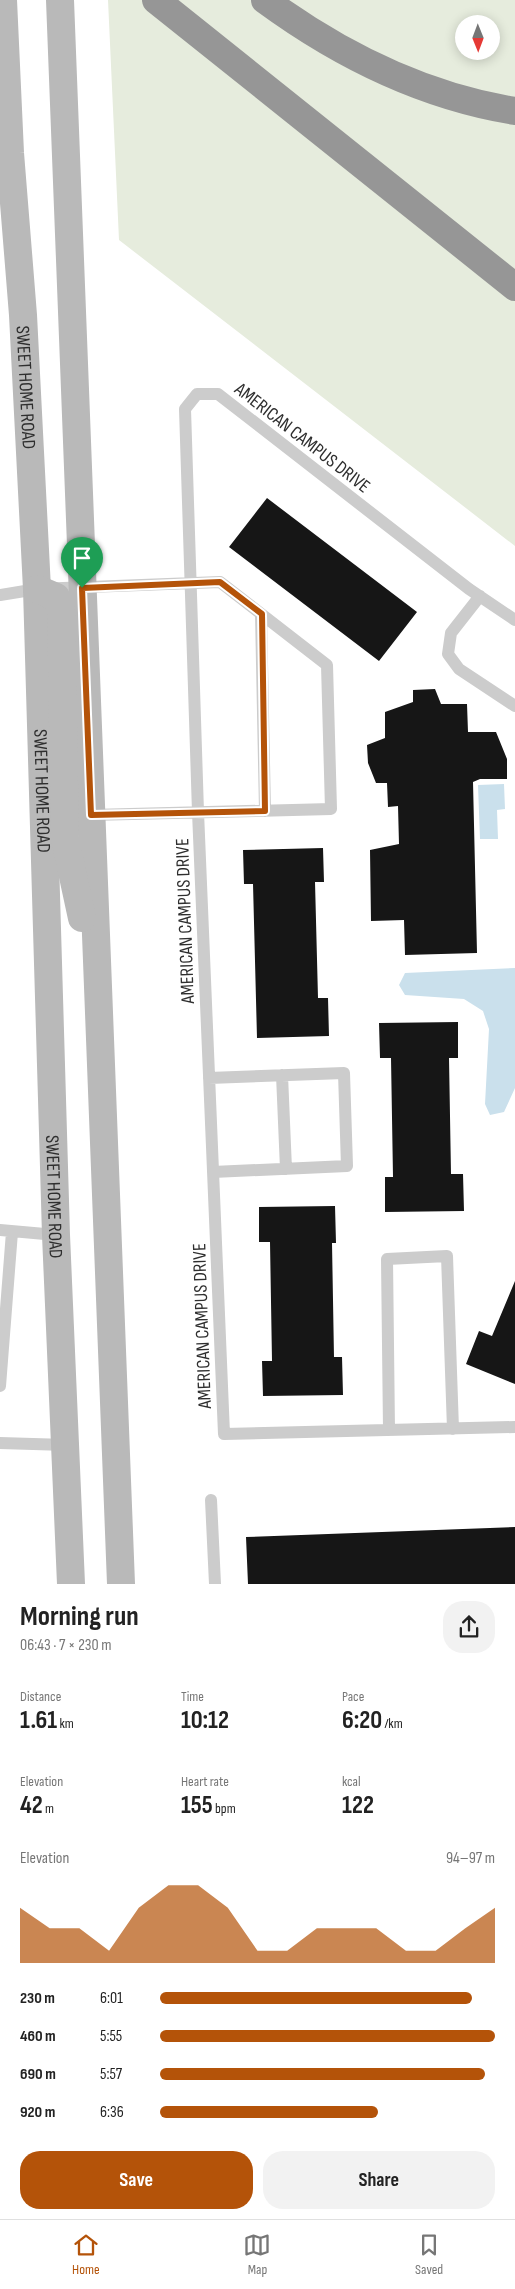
<!DOCTYPE html>
<html lang="en">
<head>
<meta charset="utf-8">
<style>
  :root { --surface:#fff; --page:#f2f2f2; --text:#222; --muted:#767676; --line:#e0e0e0; --accent:#b45309 }
  body { margin:0; font-family:"Sofia Sans Condensed",sans-serif; background:var(--page); color:var(--text); height:100vh; display:flex; flex-direction:column; font-size:19px; white-space:nowrap }
  * { box-sizing:border-box; margin:0 }
  p { font-size:16px; color:var(--muted) }
  .icon { flex:none; width:28px; height:28px; fill:none; stroke:currentColor; stroke-width:2; stroke-linecap:round; stroke-linejoin:round }
  .map { position:relative; height:1584px; overflow:hidden }
  .sheet { display:flex; flex-direction:column; background:var(--surface); flex:1 }
  .sheet>* { flex:none }
  .needle { width:32px; rotate:179deg }
  .fabs { position:absolute; left:455px; top:15px; display:grid; gap:10px }
  .fabs a { display:grid; place-items:center; width:45px; height:45px; border-radius:50%; background:var(--surface); box-shadow:0 2px 12px #0003; font-size:25px }
  .pin { position:absolute; display:grid; place-items:center; width:42px; height:42px; color:#fff; margin:-51px -21px; border-radius:50% 50% 50% 0; rotate:-45deg; box-shadow:0 0 5px #0007 }
  .pin .icon { rotate:45deg }
  .round { display:grid; place-items:center; flex:none; width:52px; height:52px; border-radius:20px; background:var(--page) }
  .summary { display:flex; align-items:center; justify-content:space-between; height:85px; padding:0 20px }
  h1 { font-size:28px; font-weight:700; line-height:38px }
  .stats { display:grid; grid-template-columns:repeat(3,1fr); gap:8px; height:85px; padding:5px 20px }
  .stats div { display:grid; align-content:center }
  .stats b { font-size:25px; font-weight:700 }
  .stats small { font-size:14px; font-weight:400 }
  .stats p { font-size:14px }
  .chart { height:140px; padding:10px 20px }
  .chart p { display:flex; justify-content:space-between }
  .chart svg { width:100%; height:90px; margin-top:5px; fill:var(--accent); opacity:.7 }
  .button { display:flex; gap:10px; margin-top:auto; padding:10px 20px }
  .button a { flex:1; height:58px; border-radius:20px; background:var(--accent); color:#fff; font-size:20px; font-weight:700; line-height:58px; text-align:center }
  .button a+a { background:var(--page); color:var(--text) }
  ul { padding:0 20px; list-style:none; font-size:16px }
  li { display:grid; grid-template-columns:80px 60px 1fr; align-items:center; height:38px }
  li i { height:12px; border-radius:6px; background:var(--accent) }
  .tab-bar { display:flex; justify-content:space-around; align-items:center; height:70px; border-top:1px solid var(--line); background:var(--surface); font-size:14px; color:var(--muted) }
  .tab-bar a { display:grid; justify-items:center; gap:2px }
  .tab-bar .active { color:var(--accent) }
  .map>svg:first-child { display:block }
  .green { fill:#e6ecdd; fill-rule:evenodd }
  .water { fill:#cae0ec }
  .building { fill:#161616 }
  .lines { fill:none; stroke-linecap:round; stroke-linejoin:round }
  .lane { stroke:#ccc; stroke-width:12 }
  .secondary { stroke:#b9b9b9; stroke-width:28 }
  .highway { stroke:#969696; stroke-width:28 }
  .route-casing { stroke:#fff; stroke-width:10 }
  .route { stroke:#b45309; stroke-width:6 }
  .labels { text-anchor:middle; stroke-width:5; stroke-linejoin:round; paint-order:stroke }
  .street-label { font-size:19px; fill:#2f2f2f; stroke:#fff }
</style>
</head>
<body>
<div class="map">
<svg width="515" height="1584" viewBox="0 0 515 1584">
  <rect width="100%" height="100%" fill="#fff"/>
  <path class="green" d="M108 0H515V546L119 240ZM464 24H491V51H464Z"/>
  <path class="water" d="M504 784 505 809 497 810 498 839H480L478 785Z
    M515 968V1088L504 1112 490 1115 485 1104 489 1029 483 1011 464 999 405 995 399 985 405 973Z"/>
  <path class="building" d="M267 498 417 612 379 661 229 547Z
    M435 689 441 704H467L468 732H496L507 759V779H480L473 782 477 953 405 955 404 920 371 921 370 850 399 844 398 806 388 807 387 783H376L368 763 367 745 385 738V712L413 702V690Z
    M323 848 324 882H315L318 998H328L329 1036 257 1038 253 884H244L243 850Z
    M458 1022V1058H449L451 1174H463L464 1211 385 1212V1177H393L391 1058H380L379 1023Z
    M335 1206 336 1243H332L334 1357H342L343 1395 263 1396 262 1361H272L270 1242H259V1207Z
    M515 1281V1384L466 1364 479 1331 492 1336Z
    M515 1527V1584H248L246 1537Z"/>
  <g class="lines">
    <path class="lane" d="M0 595 37 589 220 582 327 665 331 809 91 815
      M480 596 451 633 448 654 459 669 515 706
      M261 614 265 811
      M515 620 469 589 218 394H197L185 409 198 812 224 1434 515 1427
      M282 1075 286 1169
      M209 1078 344 1073 347 1166 213 1172
      M0 1230 56 1235
      M0 1386 12 1232
      M389 1430 387 1259 447 1256 453 1429
      M0 1443 66 1445
      M211 1500 215 1584"/>
    <g class="secondary">
      <path id="s1" d="M3 0 10 153 23 315 37 589 56 1235 71 1584"/>
      <path d="M60 0 121 1584"/>
      <path d="M37 589 56 597 61 611 65 839 82 918"/>
    </g>
    <path class="highway" d="M156 0 515 287
      M265 0C340 55 422 96 515 111"/>
  </g>
  <g class="lines">
    <g class="route-casing">
      <path id="route" d="M220 582 262 614 265 811 91 815 82 588Z"/>
    </g>
    <use href="#route" class="route"/>
  </g>
  <g class="labels">
    <g class="street-label">
      <text dy="7" stroke="none"><textPath href="#s1" startOffset="388">SWEET HOME ROAD</textPath></text>
      <text transform="translate(303 437) rotate(38)" y="7">AMERICAN CAMPUS DRIVE</text>
      <text dy="7" stroke="none"><textPath href="#s1" startOffset="792">SWEET HOME ROAD</textPath></text>
      <text transform="translate(184 921) rotate(-92)" y="7">AMERICAN CAMPUS DRIVE</text>
      <text dy="7" stroke="none"><textPath href="#s1" startOffset="1198">SWEET HOME ROAD</textPath></text>
      <text transform="translate(201 1326) rotate(-92)" y="7">AMERICAN CAMPUS DRIVE</text>
    </g>
  </g>
</svg>
<div class="fabs">
<a><svg class="needle" viewBox="-14 -14 28 28"><path d="M0-13l5 13h-10z" fill="#e53935"/><path d="M0 13l5-13h-10z" fill="#767676"/></svg></a>
</div>
<div class="pin" style="left:82px;top:588px;background:#1e9e55"><svg class="icon" aria-label="arrive" viewBox="0 0 24 24"><path d="M6 21V4h12l-3 4 3 4H6"/></svg></div>
</div>
<section class="sheet">
<div class="summary"><div><h1>Morning run</h1><p>06:43 · 7 × 230 m</p></div><a class="round"><svg class="icon" aria-label="share" viewBox="0 0 24 24"><path d="M12 15V3M7 8l5-5 5 5M5 13v7h14v-7"/></svg></a></div>
<div class="stats">
<div><p>Distance</p><b>1.61<small> km</small></b></div>
<div><p>Time</p><b>10:12</b></div>
<div><p>Pace</p><b>6:20<small> /km</small></b></div>
</div>
<div class="stats">
<div><p>Elevation</p><b>42<small> m</small></b></div>
<div><p>Heart rate</p><b>155<small> bpm</small></b></div>
<div><p>kcal</p><b>122</b></div>
</div>
<div class="chart"><p><span>Elevation</span>94–97 m</p>
<svg viewBox="0 0 160 44" preserveAspectRatio="none"><path d="M0 44V17L10 27L20 27L30 38L40 17L50 6L60 6L70 17L80 38L90 38L100 27L110 27L120 27L130 38L140 38L150 27L160 17V44z"/></svg>
</div>
<ul>
<li><b>230 m</b>6:01<i style="width:93%"></i></li>
<li><b>460 m</b>5:55<i style="width:100%"></i></li>
<li><b>690 m</b>5:57<i style="width:97%"></i></li>
<li><b>920 m</b>6:36<i style="width:65%"></i></li>
</ul>
<div class="button"><a>Save</a><a>Share</a></div>
</section>
<nav class="tab-bar">
<a class="active"><svg class="icon" aria-label="home" viewBox="0 0 24 24"><path d="M3 11l9-7 9 7M6 9v11h12V9"/></svg>Home</a>
<a><svg class="icon" aria-label="map" viewBox="0 0 24 24"><path d="M3 6l6-2 6 2 6-2v14l-6 2-6-2-6 2zM9 4v14M15 6v14"/></svg>Map</a>
<a><svg class="icon" aria-label="saved" viewBox="0 0 24 24"><path d="M7 4h10v16l-5-4-5 4z"/></svg>Saved</a>
</nav>
</body>
</html>
